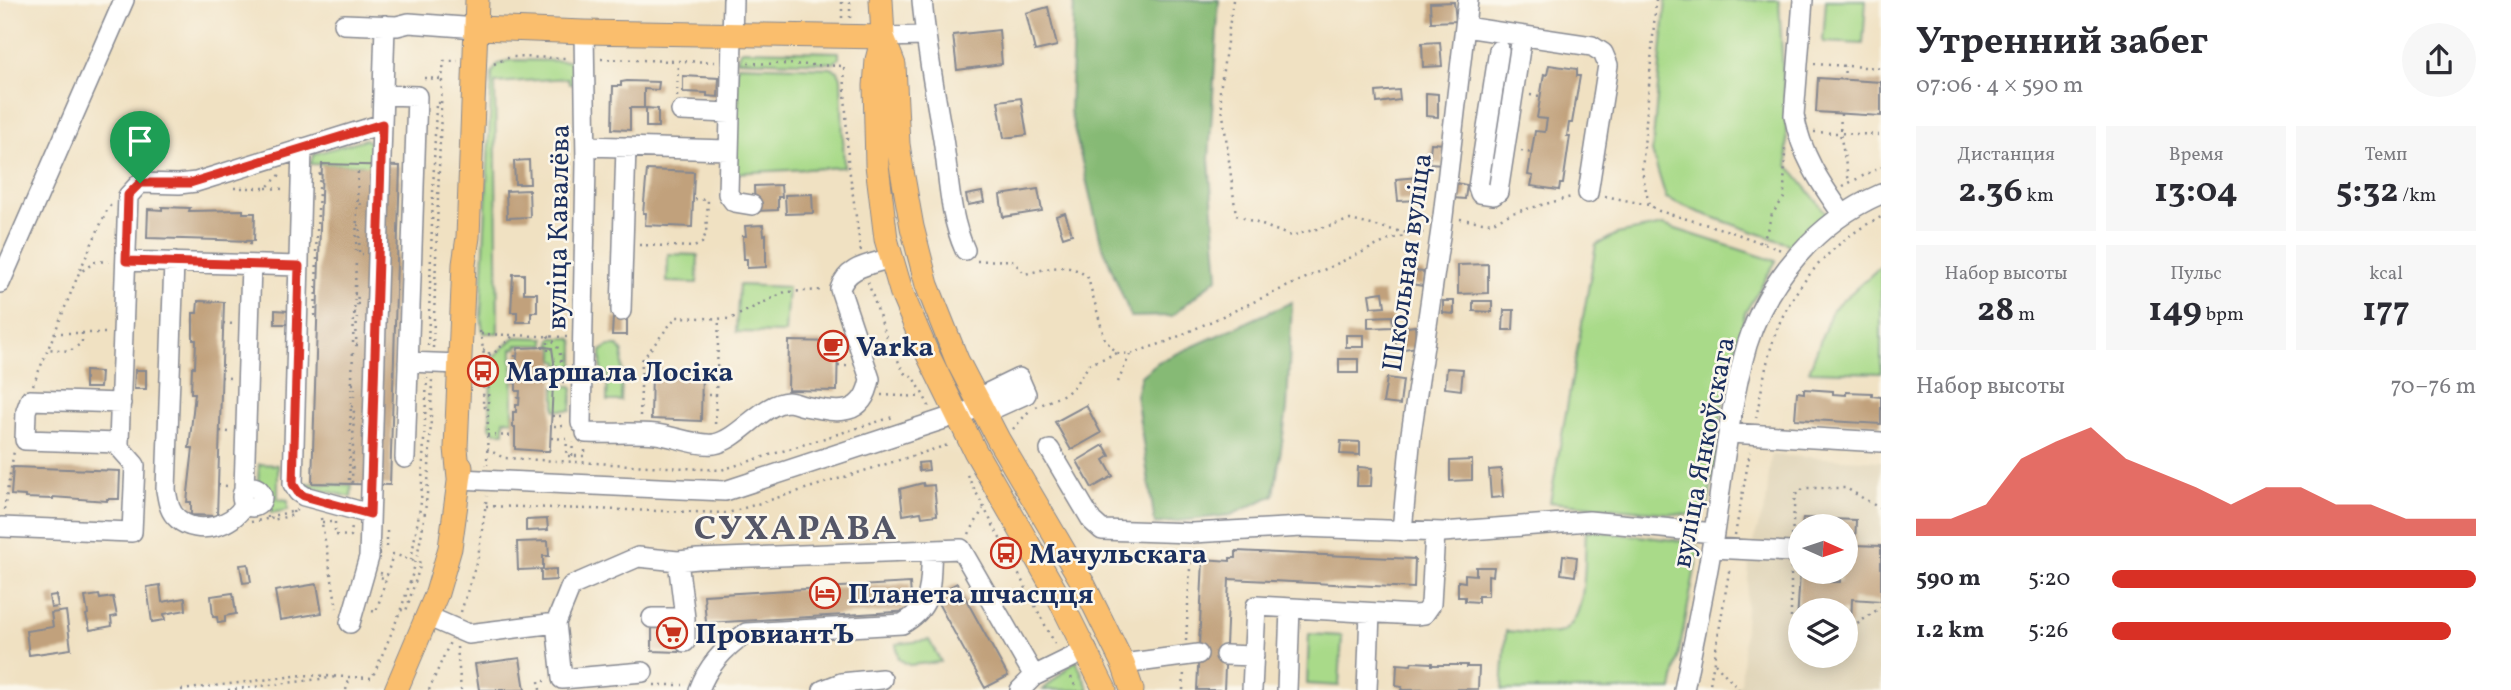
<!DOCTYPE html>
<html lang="ru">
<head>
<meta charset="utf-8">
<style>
  :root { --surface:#fff; --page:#f7f7f7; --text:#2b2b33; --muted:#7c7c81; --accent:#d93025 }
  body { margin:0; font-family:Vollkorn,serif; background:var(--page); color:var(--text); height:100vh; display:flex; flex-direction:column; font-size:26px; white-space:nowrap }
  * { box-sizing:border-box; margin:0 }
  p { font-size:23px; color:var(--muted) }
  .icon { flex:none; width:38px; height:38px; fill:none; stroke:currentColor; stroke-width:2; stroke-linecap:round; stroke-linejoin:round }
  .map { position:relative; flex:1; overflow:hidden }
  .sheet { display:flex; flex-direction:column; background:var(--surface); width:630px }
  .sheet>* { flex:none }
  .needle { width:46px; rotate:93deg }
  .fabs { position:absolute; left:1788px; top:514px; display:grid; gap:14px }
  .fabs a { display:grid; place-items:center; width:70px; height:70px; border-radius:50%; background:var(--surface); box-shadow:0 4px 18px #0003; font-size:35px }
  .pin { position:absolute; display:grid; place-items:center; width:60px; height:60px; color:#fff; margin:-72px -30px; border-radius:50% 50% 50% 0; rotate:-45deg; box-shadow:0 0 7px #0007 }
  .pin .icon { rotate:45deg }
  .round { display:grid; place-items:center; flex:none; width:74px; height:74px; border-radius:37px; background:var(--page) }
  .head { display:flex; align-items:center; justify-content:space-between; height:119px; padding:0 35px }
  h1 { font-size:38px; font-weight:700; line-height:52px }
  .metrics { display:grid; grid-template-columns:repeat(3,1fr); gap:10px; height:119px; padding:7px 35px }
  .metrics div { display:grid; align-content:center; border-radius:0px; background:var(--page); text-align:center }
  .metrics b { font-size:35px; font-weight:700 }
  .metrics small { font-size:19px; font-weight:400 }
  .metrics p { font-size:19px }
  .chart { height:196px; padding:14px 35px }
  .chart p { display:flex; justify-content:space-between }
  .chart svg { width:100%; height:126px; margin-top:7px; fill:var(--accent); opacity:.7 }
  ul { padding:0 35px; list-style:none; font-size:23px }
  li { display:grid; grid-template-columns:112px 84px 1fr; align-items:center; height:52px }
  li i { height:18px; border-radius:9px; background:var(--accent) }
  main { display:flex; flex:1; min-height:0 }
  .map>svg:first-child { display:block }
  .built { fill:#dfd3b6; fill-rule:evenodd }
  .green { fill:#a9da89; stroke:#628474; stroke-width:2 }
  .forest { fill:#86ba75; stroke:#50746a; stroke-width:2 }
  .building { fill:#c1a17c }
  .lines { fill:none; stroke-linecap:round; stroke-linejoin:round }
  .minor-casing { stroke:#868890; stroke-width:22 }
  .major-casing { stroke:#868890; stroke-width:25 }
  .path { stroke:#868890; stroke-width:2.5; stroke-dasharray:2 5; stroke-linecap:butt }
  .minor { stroke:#fff; stroke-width:19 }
  .major { stroke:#fabe6d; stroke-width:23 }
  .route-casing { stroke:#fff; stroke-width:14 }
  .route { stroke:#d93025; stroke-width:9 }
  .labels { text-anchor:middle; stroke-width:5; stroke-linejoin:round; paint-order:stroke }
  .street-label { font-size:28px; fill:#1b2f5e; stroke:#fbf7ec }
  .poi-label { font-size:28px; font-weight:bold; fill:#1b2f5e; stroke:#fbf7ec; text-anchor:start }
  .district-label { font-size:35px; font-weight:bold; letter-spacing:2px; fill:#555768; stroke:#fbf7ec }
</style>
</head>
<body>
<main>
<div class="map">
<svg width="1881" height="690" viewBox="0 0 1881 690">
  <rect width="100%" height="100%" fill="#fbf7ec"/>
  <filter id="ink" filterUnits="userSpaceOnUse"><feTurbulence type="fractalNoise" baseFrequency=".0143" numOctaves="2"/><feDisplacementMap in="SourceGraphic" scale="14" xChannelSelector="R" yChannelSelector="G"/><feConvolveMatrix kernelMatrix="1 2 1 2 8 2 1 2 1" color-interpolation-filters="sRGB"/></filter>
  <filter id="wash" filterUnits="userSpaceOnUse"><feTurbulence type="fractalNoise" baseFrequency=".00686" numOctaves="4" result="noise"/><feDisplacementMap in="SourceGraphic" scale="28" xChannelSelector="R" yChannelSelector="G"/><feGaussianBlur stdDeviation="1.57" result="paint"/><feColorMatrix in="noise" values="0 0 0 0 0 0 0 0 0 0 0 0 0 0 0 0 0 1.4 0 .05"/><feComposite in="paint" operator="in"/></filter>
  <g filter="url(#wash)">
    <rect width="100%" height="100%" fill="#f0e1c2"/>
    <path class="built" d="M1771 455 1881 461V690H1730L1741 683 1750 550 1766 504ZM1801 527H1846V572H1801ZM1801 611H1846V656H1801Z"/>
    <path class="green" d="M1666 0H1779L1788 165 1827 214 1791 245 1698 212 1666 198 1652 152Z
      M1826 0H1866L1863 44 1823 42Z
      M743 50 839 52V58L834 63 737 60 740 51Z
      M510 60 576 61 577 84H569L568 78 495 83 498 333H483L481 316 492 73 498 64Z
      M737 65 831 68 838 71 841 78 844 167 735 173Z
      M365 139 370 143 371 150 370 196 362 199 363 165 310 164 314 154Z
      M889 158 907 257 922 304 945 361 943 362C913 292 897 233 889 158Z
      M1663 225 1776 261 1745 313 1723 402 1708 508 1697 516 1550 502 1596 245 1617 234Z
      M668 254 698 255 697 283 667 282Z
      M1881 266V373L1809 371 1832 310Z
      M739 285 788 287 785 333 736 332Z
      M515 337 545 338V345H517L516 348 512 349 513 420H504V432H495L490 427 491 359Z
      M552 338H570L574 341V365L571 367 559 366V362L554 361V346H551Z
      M609 346H618L623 352 621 401H607L608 373H601V351Z
      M555 386H571L573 388 571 410H555Z
      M259 464 278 465V499L288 500V510L271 513 272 494 265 484 258 482Z
      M304 483 352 485 351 497 304 486Z
      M1586 530 1690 542 1699 548 1672 690H1502L1506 631C1519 632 1550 636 1561 632 1589 621 1584 556 1586 530Z
      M1309 634 1342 636 1339 686 1307 684Z
      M929 640 941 662 909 665 899 659 896 644Z
      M1076 660 1089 690H1043Z"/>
    <path class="forest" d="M1074 0H1219L1209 159 1218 277 1172 316 1131 317 1101 242 1070 111Z
      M1292 302 1287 409 1274 495 1231 515 1155 524 1136 395 1141 376 1158 362Z"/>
    <g id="blocks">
      <path class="building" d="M1454 2 1456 21 1431 22 1430 3Z
        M1048 7 1057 46 1035 51 1026 13Z
        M999 30 1002 64 957 70 953 35Z
        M1440 42 1442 66 1423 67 1422 43Z
        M1549 65 1577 69V76H1580L1572 123H1569L1567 136H1570L1563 184H1560L1559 190 1531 186 1533 176 1528 175 1535 131 1545 132 1547 119 1537 118 1544 74 1547 75Z
        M683 76 719 78 718 97 707 96V93L683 92Z
        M1818 78 1881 82V116L1816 112Z
        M627 81 659 82 658 90 644 89V108H630V130L612 129 613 86H621V82Z
        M1399 90 1400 100 1377 103 1376 92Z
        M1426 93 1438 94V117L1426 116Z
        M1021 98 1027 135 1004 138 998 101Z
        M646 108 658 109V127H646Z
        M1431 143 1445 144 1443 164 1429 163Z
        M529 160 530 184H515L514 161Z
        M322 164 400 166 390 485 312 483Z
        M647 170 694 172 692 227 645 225 646 213H643Z
        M1419 177 1421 200 1398 201 1396 179Z
        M1455 183 1467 185 1465 199 1453 198Z
        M781 185 782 197H778V210L755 211 754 186Z
        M1038 189 1042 211 1003 217 1000 195Z
        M529 190 530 217 507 218 506 191Z
        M982 192 984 202 968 205 966 195Z
        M812 194 813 213 786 214 785 195Z
        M162 207 190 208 189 211 243 210V213H255L254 241 147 238 148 209 162 210Z
        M1065 213 1072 234 1063 237 1056 216Z
        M763 225 764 235 766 234V267L747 268V259H744L743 236H746L745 226Z
        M1488 264V293L1458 294V265Z
        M1413 271 1424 272 1423 286 1411 284Z
        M513 274H524V293H537V312H531V322H517V312H511Z
        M1383 292 1385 306 1371 307 1369 294Z
        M198 301 224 302 217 516 191 515V502H187L193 448H189L195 393H191L192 367H195L196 340H193V313H197Z
        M1443 301H1454V314L1443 313Z
        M1473 301H1492V312L1473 311Z
        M275 310 288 311V324H275Z
        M1504 310H1514L1513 330H1503Z
        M1392 316 1393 327 1368 328V317Z
        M613 317 627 318V335H612Z
        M1415 326 1417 347 1397 350 1394 329Z
        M1346 335H1364V347H1346Z
        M789 341 838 342 837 391 788 390Z
        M544 347 552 348 554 362 550 448 549 451H542L515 449V427H513V412H516V405H519L520 391H516V383H514L518 348Z
        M1339 359H1358V373H1339Z
        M1447 368 1463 369 1461 390 1445 388Z
        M652 369 702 370 701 421 651 419Z
        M135 370H146V389H134Z
        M85 371 101 372 100 388H85Z
        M1387 378 1403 380 1400 405 1383 403Z
        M1804 389 1833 391V394L1846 395V392L1872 393V396L1881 397V424L1795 419 1797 392 1804 393Z
        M1086 405 1101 433 1071 450 1055 422Z
        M1341 441 1360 442V455L1340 454Z
        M1104 445 1110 456 1104 460 1113 476 1092 488 1077 461Z
        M1472 460V480L1450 481V461Z
        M928 462 929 470 919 471 918 463Z
        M13 467 120 471 119 499H107V501L53 497V499L25 498V496L11 495Z
        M1358 467 1372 468 1371 486H1357Z
        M1501 469 1503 497 1491 498 1489 470Z
        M923 483 924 486 934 485 937 515 922 517 921 512 903 515 900 489Z
        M1803 518 1856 520 1855 545 1881 546V601L1852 599 1851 625 1846 624V611H1801V622H1797L1800 572H1820V582H1840L1841 572H1846V527H1802Z
        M547 519 548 530 526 531V520Z
        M548 541 549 556H543V570L556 569V580L541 581V569L518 570 517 542Z
        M1236 551 1415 559 1414 588 1229 579 1224 690H1197L1203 559 1230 561V558H1236Z
        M1563 555 1577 557 1575 576 1561 574Z
        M248 564 251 582 243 583 240 565Z
        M1476 567H1494L1493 576 1488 575V596H1478V602L1465 601V597H1458V581L1465 582V574L1476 575Z
        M910 583 912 611 706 623 704 595Z
        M957 583 1008 676 985 688 934 596Z
        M317 584 322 613 280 620 275 591Z
        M160 585 162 602 185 598 186 610 164 614 165 620 152 622 147 587Z
        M233 593 236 614 225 616V622L218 623 217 617H213L211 596Z
        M56 595 58 607 51 608 49 596Z
        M99 595 100 599 113 597 117 616 111 617 112 626 90 630 86 615 88 614 85 597Z
        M66 611 71 649 29 655 26 631 53 627 51 613Z
        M652 628 679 629V652L652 651Z
        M520 658 525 690H479L475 664Z
        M1412 662 1432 663V665H1467V667H1479L1478 689 1401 690 1402 687 1396 686 1397 664 1411 665Z"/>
    </g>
  </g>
  <g filter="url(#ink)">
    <use href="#blocks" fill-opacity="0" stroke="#868890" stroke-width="2"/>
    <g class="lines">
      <g class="minor-casing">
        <path id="minor" d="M733 0 728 194 734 202 752 205
          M922 0C926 47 935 93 943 139 949 177 949 215 965 250
          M1803 0 1794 115C1801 154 1820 183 1843 215
          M344 24 397 26 409 23 477 28
          M1465 27 1592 46 1603 53 1608 65 1588 193
          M883 37 925 36
          M1499 50 1478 187 1480 193 1494 195 1498 192 1522 36
          M383 95 417 96 405 458
          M681 111 730 113
          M586 146 728 150
          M302 148 293 484 298 492 304 496 370 514
          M126 261 299 266
          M174 262 166 490C168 501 169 512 178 519 198 536 233 526 244 505
          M0 283 124 0
          M621 311 626 147
          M408 362 459 364
          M581 423 586 163 584 32
          M586 433C609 434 633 432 656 434 674 436 695 446 714 444 739 440 762 403 788 402 793 402 799 405 804 406 836 412 863 419 870 379L840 289C847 266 870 265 891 258
          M1730 433 1881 442
          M119 443 25 440 26 411 30 400 121 403
          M1050 450 1092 521 1102 530 1192 533 1302 527 1443 532 1589 521 1714 533
          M459 479 725 491 981 407 995 408 1026 394 1019 378 988 393 981 407
          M242 497a10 10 0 1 1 20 0a10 10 0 1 1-20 0Z
          M244 489 251 265
          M1 527 132 532 135 465 119 447V443L128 196 140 183 179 184 196 182 382 124
          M1402 531 1411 434 1443 216 1468 0
          M1712 548 1791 552
          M678 561 685 618V642
          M429 617 468 634 556 623
          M652 618H685
          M350 623 369 557 385 25
          M1225 655 1254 656
          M1123 664 1198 654
          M643 672 562 679 556 623 571 586 638 557 678 561 698 559 961 549 1034 676
          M699 690C708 665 724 648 746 633L902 624C935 606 929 584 932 551
          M823 690 841 683 882 679
          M1020 690 1034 676 1087 650
          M1252 690 1256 606 1415 615 1424 614 1431 604 1435 532
          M1287 690 1290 608
          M1367 690 1370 613
          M1684 690C1694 638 1706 586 1714 533 1723 473 1730 403 1747 345 1767 280 1818 221 1881 194"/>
      </g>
      <g class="major-casing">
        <path id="major" d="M881 0 883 37 894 65 898 144 902 171 912 227 927 285 957 360 998 439 1084 585 1123 664 1132 690
          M477 28 584 32 883 37
          M883 37 877 60 875 86 877 165 886 239 902 294 927 353 975 451 1057 594 1105 690
          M459 479 456 448 464 264 468 237 477 0
          M396 690 437 593 450 548 461 467"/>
      </g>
      <path class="path" d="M1233 0 1220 91 1236 215 1291 236 1350 220 1411 234
        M1656 0 1642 171 1649 205 1659 211 1729 231 1781 250
        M842 18V0
        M850 18V0
        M601 59 716 62
        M748 63 844 66 848 160 861 252
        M494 64 510 57 569 58
        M1814 64 1881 68
        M424 78 442 79
        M1844 80 1845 66
        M1530 95 1541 96
        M677 97 678 62
        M1841 114 1840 133 1849 182
        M1814 132 1881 135
        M1521 151 1532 153
        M1843 186 1881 167
        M234 188H266L281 174
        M266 188 283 189
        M1605 196 1649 205
        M357 200H361L360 208H362
        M1460 219 1491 223 1512 213 1571 197
        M357 225H360L359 254H363
        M245 241V244H254
        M1763 243 1772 214 1784 198 1785 147
        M639 245 694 247 702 243 706 233 708 200 693 199
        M356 251 358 169
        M316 252 320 169
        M977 261 1012 260 1025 274C1047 269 1070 260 1088 278L1105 340 1117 353 1130 354 1166 342 1391 239 1424 232
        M80 270 108 208 112 204
        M868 282 886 335 904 373 914 377 930 408
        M354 294H358L357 304H362
        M354 313H357L356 345H360
        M315 316 317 257
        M223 323 234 324
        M480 331 484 355 483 407H488
        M54 333H82V343L70 351 48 349 79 273 95 262 109 261
        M82 333H107
        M481 334 568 337
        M548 336C560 346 562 357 561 372
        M353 343 356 260
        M428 346 436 103H442
        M433 348 442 79 444 61H458
        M483 350 489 351 487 465
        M548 351V336
        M489 355H492L513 336
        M515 357V352
        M554 366H556V371
        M838 366H849
        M554 372H567
        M221 377 231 378
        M555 382H565
        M1118 382 1130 354
        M352 384H355L354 397H356
        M33 385 48 349
        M701 395H716L715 426
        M716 395 719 318
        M881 395 923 397
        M518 399V395
        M351 406 354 407 352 483H357
        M1036 407 1067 393 1074 386 1090 364 1117 353
        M552 416H566
        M640 416 642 360 676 317 730 319 785 292 824 290
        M1756 418C1762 389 1766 360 1776 332 1793 285 1836 238 1881 217
        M554 426H567
        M1013 429 1030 410
        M220 431 229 432
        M350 432 353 351
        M487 435 515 436
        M551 438 567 439 566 456H585V449
        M487 449 504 458 721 470 893 417
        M572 456 573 442
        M967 475 1056 646
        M349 480 350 444
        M218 485 228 486
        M486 506 728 513 951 444
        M4 510 14 451
        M293 511 294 515 272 520 271 516 291 512 297 510
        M268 518 269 496
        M321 518 337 608
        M251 522 272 518
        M322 522H336
        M335 522V535L351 536 352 525
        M969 534 983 509
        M1735 535 1750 452
        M1792 536 1795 495 1804 488H1846L1881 509
        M387 547V526
        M411 560 421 502 427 378
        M1791 567V618L1797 629H1801
        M380 573 387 575 393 554 421 563 406 611 401 610
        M372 611 376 612 386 579 380 577
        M461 612 478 557 487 496
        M1846 632 1881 607
        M1186 641 1191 550
        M457 647 461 690
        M1715 663 1739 690
        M1071 677 1077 690
        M654 685H683
        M181 690 303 675 372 678C390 637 409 595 418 551 431 495 430 436 432 379
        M228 690 337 677
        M346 690 350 677
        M429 690 450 642
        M540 690 539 681H545
        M1183 690 1184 672
        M1709 690 1730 566"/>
      <use href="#minor" class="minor"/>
      <use href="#major" class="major"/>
    </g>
  </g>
  <g class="lines" filter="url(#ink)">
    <g class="route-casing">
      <path id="route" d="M382 124 381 163 370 514 304 496 298 492 293 484 299 266 126 261 128 195 140 183H190Z"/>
    </g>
    <use href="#route" class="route"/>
  </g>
  <defs>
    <g id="cafe-ring" transform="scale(1.575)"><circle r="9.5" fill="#fbf7ec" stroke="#c8321e" stroke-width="1.5"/><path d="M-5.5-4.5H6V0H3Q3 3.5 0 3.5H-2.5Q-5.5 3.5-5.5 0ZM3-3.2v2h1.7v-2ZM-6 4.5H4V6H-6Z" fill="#c8321e"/></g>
    <g id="bus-ring" transform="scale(1.575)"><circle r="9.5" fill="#fbf7ec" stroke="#c8321e" stroke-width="1.5"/><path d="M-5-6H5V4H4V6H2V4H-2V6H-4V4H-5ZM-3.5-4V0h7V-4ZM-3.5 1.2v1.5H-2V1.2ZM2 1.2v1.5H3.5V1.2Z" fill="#c8321e"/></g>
    <g id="hotel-ring" transform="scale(1.575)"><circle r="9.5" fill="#fbf7ec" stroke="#c8321e" stroke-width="1.5"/><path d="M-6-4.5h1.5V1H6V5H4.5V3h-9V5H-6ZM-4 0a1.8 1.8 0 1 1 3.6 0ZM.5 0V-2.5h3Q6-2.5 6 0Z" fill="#c8321e"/></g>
    <g id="supermarket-ring" transform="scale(1.575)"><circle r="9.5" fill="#fbf7ec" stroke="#c8321e" stroke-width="1.5"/><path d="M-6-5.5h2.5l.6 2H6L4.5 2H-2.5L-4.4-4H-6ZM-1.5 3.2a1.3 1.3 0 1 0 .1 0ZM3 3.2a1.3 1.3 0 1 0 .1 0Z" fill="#c8321e"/></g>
  </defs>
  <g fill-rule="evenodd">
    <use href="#cafe-ring" x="833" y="346"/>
    <use href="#bus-ring" x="483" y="371"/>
    <use href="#bus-ring" x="1006" y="553"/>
    <use href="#hotel-ring" x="825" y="593"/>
    <use href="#supermarket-ring" x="672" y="633"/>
  </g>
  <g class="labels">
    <g class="street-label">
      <text transform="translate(557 227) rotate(-89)" y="10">вуліца Кавалёва</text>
      <text transform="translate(1406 262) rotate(-82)" y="10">Школьная вуліца</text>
      <text transform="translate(1702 452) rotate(-79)" y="10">вуліца Янкоўскага</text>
    </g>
    <g class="poi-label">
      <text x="856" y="356">Varka</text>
      <text x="506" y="381">Маршала Лосіка</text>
      <text x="1029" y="563">Мачульскага</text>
      <text x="848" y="603">Планета шчасцця</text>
      <text x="695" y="643">ПровиантЪ</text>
    </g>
    <g class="district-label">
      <text x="796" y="539">СУХАРАВА</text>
    </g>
  </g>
</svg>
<div class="fabs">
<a><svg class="needle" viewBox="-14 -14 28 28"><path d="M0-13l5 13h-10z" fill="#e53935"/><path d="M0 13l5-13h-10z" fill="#7c7c81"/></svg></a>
<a><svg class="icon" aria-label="layers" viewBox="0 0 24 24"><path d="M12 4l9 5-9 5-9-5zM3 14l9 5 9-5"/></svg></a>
</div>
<div class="pin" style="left:140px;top:183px;background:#1e9e55"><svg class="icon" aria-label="arrive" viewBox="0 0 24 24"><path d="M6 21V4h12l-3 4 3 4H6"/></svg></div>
</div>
<section class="sheet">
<div class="head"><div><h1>Утренний забег</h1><p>07:06 · 4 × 590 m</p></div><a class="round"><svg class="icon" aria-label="share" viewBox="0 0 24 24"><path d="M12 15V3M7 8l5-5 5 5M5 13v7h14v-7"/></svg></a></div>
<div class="metrics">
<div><p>Дистанция</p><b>2.36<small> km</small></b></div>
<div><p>Время</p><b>13:04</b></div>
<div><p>Темп</p><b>5:32<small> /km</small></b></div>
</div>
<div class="metrics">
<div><p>Набор высоты</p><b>28<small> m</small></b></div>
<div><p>Пульс</p><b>149<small> bpm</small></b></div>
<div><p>kcal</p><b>177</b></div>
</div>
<div class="chart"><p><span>Набор высоты</span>70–76 m</p>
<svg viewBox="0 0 160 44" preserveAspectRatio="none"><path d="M0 44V38L10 38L20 33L30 17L40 11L50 6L60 17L70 22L80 27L90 33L100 27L110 27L120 33L130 33L140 38L150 38L160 38V44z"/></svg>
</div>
<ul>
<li><b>590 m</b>5:20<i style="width:100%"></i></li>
<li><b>1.2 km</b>5:26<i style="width:93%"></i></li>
</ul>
</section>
</main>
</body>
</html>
